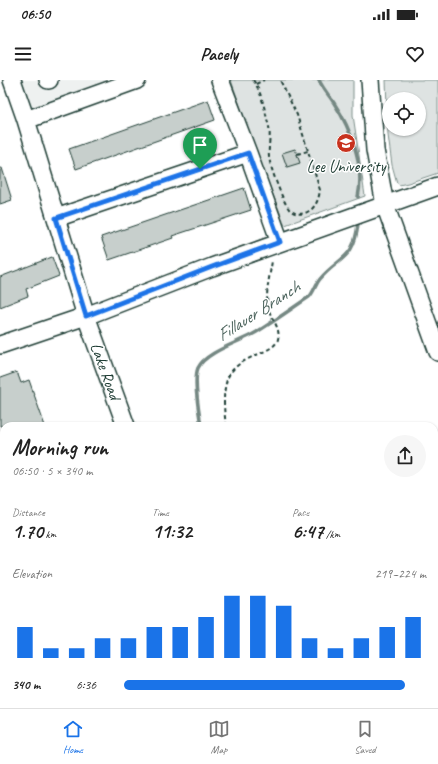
<!DOCTYPE html>
<html lang="en">
<head>
<meta charset="utf-8">
<style>
  :root { --surface:#fff; --page:#f6f6f6; --text:#222; --muted:#767676; --line:#e0e0e0; --accent:#1a73e8 }
  body { margin:0; font-family:Caveat,sans-serif; background:var(--page); color:var(--text); height:100vh; display:flex; flex-direction:column; font-size:15px; white-space:nowrap }
  * { box-sizing:border-box; margin:0 }
  p { font-size:13px; color:var(--muted) }
  .icon { flex:none; width:22px; height:22px; fill:none; stroke:currentColor; stroke-width:2; stroke-linecap:round; stroke-linejoin:round }
  .map { position:relative; flex:1; overflow:hidden }
  .sheet { position:absolute; left:0px; top:342px; width:438px; height:286px; display:flex; flex-direction:column; background:var(--surface); border-radius:12px 12px 0 0; box-shadow:0 1px 3px #0004 }
  .sheet>* { flex:none }
  .tools { position:absolute; left:382px; top:12px; display:grid; gap:8px }
  .tools a { display:grid; place-items:center; width:44px; height:44px; border-radius:50%; background:var(--surface); box-shadow:0 1px 3px #0004; font-size:20px }
  .pin { position:absolute; display:grid; place-items:center; width:34px; height:34px; color:#fff; margin:-41px -17px; border-radius:50% 50% 50% 0; rotate:-45deg; box-shadow:0 0 4px #0007 }
  .pin .icon { rotate:45deg }
  .round { display:grid; place-items:center; flex:none; width:42px; height:42px; border-radius:21px; background:var(--page) }
  .headline { display:flex; align-items:center; justify-content:space-between; height:68px; padding:0 12px }
  h1 { font-size:22px; font-weight:600; line-height:30px }
  .figures { display:grid; grid-template-columns:repeat(3,1fr); gap:6px; height:68px; padding:4px 12px }
  .figures div { display:grid; align-content:center }
  .figures b { font-size:20px; font-weight:600 }
  .figures small { font-size:11px; font-weight:400 }
  .figures p { font-size:11px }
  .chart { height:112px; padding:8px 12px }
  .chart p { display:flex; justify-content:space-between }
  .chart svg { width:100%; height:72px; margin-top:4px; stroke:var(--accent); stroke-width:6 }
  ul { padding:0 12px; list-style:none; font-size:13px }
  li { display:grid; grid-template-columns:64px 48px 1fr; align-items:center; height:30px }
  li i { height:10px; border-radius:5px; background:var(--accent) }
  .status { display:flex; justify-content:space-between; align-items:center; height:28px; padding:0 20px; background:var(--surface); direction:ltr }
  .status svg { height:11px; fill:currentColor }
  header { display:flex; justify-content:space-between; align-items:center; height:52px; padding:0 12px; background:var(--surface); font-size:18px; font-weight:600 }
  .menu { display:flex; justify-content:space-around; align-items:center; height:56px; border-top:1px solid var(--line); background:var(--surface); font-size:11px; color:var(--muted) }
  .menu a { display:grid; justify-items:center; gap:2px }
  .menu .selected { color:var(--accent) }
  .map>svg:first-child { display:block }
  .built { fill:#eef1f0 }
  .green { fill:#dee3e2; stroke:#7e908b; fill-rule:evenodd }
  .water { fill:#afbab7; stroke:#758883 }
  .lines { fill:none; stroke-linecap:round; stroke-linejoin:round }
  .stream { stroke:#758883; stroke-width:3.5 }
  .building { fill:#c7cfcc; stroke:#1f3d34 }
  .minor-casing { stroke:#1f3d34; stroke-width:20 }
  .path { stroke:#1f3d34; stroke-width:2; stroke-dasharray:4 3; stroke-linecap:butt }
  .minor { stroke:#fff; stroke-width:17 }
  .route-casing { stroke:#fff; stroke-width:8 }
  .route { stroke:#1a73e8; stroke-width:5 }
  .labels { text-anchor:middle; stroke-width:3; stroke-linejoin:round; paint-order:stroke }
  .poi-label { font-size:17px; fill:#1f3d34; stroke:#fff }
  .street-label { font-size:17px; fill:#1f3d34; stroke:#fff }
  .water-label { font-size:18px; font-style:italic; fill:#4a625b; stroke:#fff }
</style>
</head>
<body>
<div class="status"><b>06:50</b><svg viewBox="0 0 49 12"><path d="M0 12V9h3v3zM5 12V6h3v6zM10 12V3h3v9zM15 12V0h3v12zM26 1h20v11H26zM47 4h2v5h-2z"/></svg></div>
<header><svg class="icon" aria-label="menu" viewBox="0 0 24 24"><path d="M4 6h16M4 12h16M4 18h16"/></svg>Pacely<svg class="icon" aria-label="heart" viewBox="0 0 24 24"><path d="M12 20l-8-8c-3-5 5-10 8-4 3-6 11-1 8 4z"/></svg></header>
<div class="map">
<svg width="438" height="628" viewBox="0 0 438 628">
  <rect width="100%" height="100%" fill="#fff"/>
  <filter id="ink" filterUnits="userSpaceOnUse"><feTurbulence type="fractalNoise" baseFrequency=".025" numOctaves="2"/><feDisplacementMap in="SourceGraphic" scale="8" xChannelSelector="R" yChannelSelector="G"/><feConvolveMatrix kernelMatrix="1 2 1 2 8 2 1 2 1" color-interpolation-filters="sRGB"/></filter>
  <g filter="url(#ink)">
    <path class="built" d="M22 0H121L33 32Z"/>
    <path class="green" d="M231 0H353V35L365 116 285 145 258 77Z
      M386 0H438V93L408 103 399 105 397 103 392 85 388 55ZM389 19H419V49H389Z"/>
    <path class="water" d="M119 624H224L228 628H120Z"/>
    <g class="lines">
      <path class="stream" d="M319 0C323 9 329 15 334 23 351 49 365 86 358 117
        M201 346C199 332 193 300 198 288 205 272 240 262 255 253 273 242 291 229 309 217 314 212 315 205 320 199 340 176 354 180 358 144
        M324 624 326 628"/>
    </g>
    <path class="building" d="M208 20 215 40 76 89 69 69Z
      M295 69 300 83 287 87 282 73Z
      M0 88H2L12 120 0 124Z
      M244 108 251 130 172 156 173 158 109 180 101 157Z
      M52 177 59 196 26 209 28 216 0 227V197Z
      M17 292 21 303 29 300 45 346H0V298Z"/>
    <g class="lines">
      <g class="minor-casing">
        <path id="minor" d="M12 0 26 40 86 236 126 346
          M48 0H49
          M220 0 248 73 280 162
          M370 0 375 70 385 125 438 272
          M26 40 137 0
          M56 138 248 73
          M0 265 86 236 212 187 438 106"/>
      </g>
      <path class="path" d="M253 0C262 12 265 32 269 47 271 56 268 67 269 77 270 87 283 122 289 129 294 135 303 135 309 131 316 127 319 118 320 110L297 35 280 0
        M256 4 264 0
        M297 74 308 71
        M226 346C224 330 222 312 228 297 238 275 275 274 278 259 281 247 270 238 268 227 265 213 270 195 272 181
        M341 624 343 628"/>
      <use href="#minor" class="minor"/>
    </g>
  </g>
  <g class="lines" filter="url(#ink)">
    <g class="route-casing">
      <path id="route" d="M248 73 280 162 212 187 86 236 56 138Z"/>
    </g>
    <use href="#route" class="route"/>
  </g>
  <defs>
    <g id="university-disc" transform="scale(1)"><circle r="9.5" fill="#c8321e" stroke="#fff"/><path d="M0-5L7-2L0 1L-7-2ZM-4 1L0 2.5L4 1V4Q0 6-4 4Z" fill="#fff"/></g>
  </defs>
  <g fill-rule="evenodd">
    <use href="#university-disc" x="346" y="63"/>
  </g>
  <g class="labels">
    <g class="poi-label">
      <text x="346" y="92">Lee University</text>
    </g>
    <g class="street-label">
      <text transform="translate(106 291) rotate(70)" y="6">Lake Road</text>
    </g>
    <g class="water-label">
      <text transform="translate(258 231) rotate(-33)" y="6">Fillauer Branch</text>
    </g>
  </g>
</svg>
<div class="tools">
<a><svg class="icon" aria-label="locate" viewBox="0 0 24 24"><circle cx="12" cy="12" r="6"/><path d="M12 2v4M12 18v4M2 12h4M18 12h4"/></svg></a>
</div>
<div class="pin" style="left:200px;top:89px;background:#1e9e55"><svg class="icon" aria-label="arrive" viewBox="0 0 24 24"><path d="M6 21V4h12l-3 4 3 4H6"/></svg></div>
<section class="sheet">
<div class="headline"><div><h1>Morning run</h1><p>06:50 · 5 × 340 m</p></div><a class="round"><svg class="icon" aria-label="share" viewBox="0 0 24 24"><path d="M12 15V3M7 8l5-5 5 5M5 13v7h14v-7"/></svg></a></div>
<div class="figures">
<div><p>Distance</p><b>1.70<small> km</small></b></div>
<div><p>Time</p><b>11:32</b></div>
<div><p>Pace</p><b>6:47<small> /km</small></b></div>
</div>
<div class="chart"><p><span>Elevation</span>219–224 m</p>
<svg viewBox="0 0 160 44" preserveAspectRatio="none"><path d="M5 44V25M15 44V38M25 44V38M35 44V32M45 44V32M55 44V25M65 44V25M75 44V19M85 44V6M95 44V6M105 44V12M115 44V32M125 44V38M135 44V32M145 44V25M155 44V19"/></svg>
</div>
<ul>
<li><b>340 m</b>6:36<i style="width:93%"></i></li>
</ul>
</section>
</div>
<nav class="menu">
<a class="selected"><svg class="icon" aria-label="home" viewBox="0 0 24 24"><path d="M3 11l9-7 9 7M6 9v11h12V9"/></svg>Home</a>
<a><svg class="icon" aria-label="map" viewBox="0 0 24 24"><path d="M3 6l6-2 6 2 6-2v14l-6 2-6-2-6 2zM9 4v14M15 6v14"/></svg>Map</a>
<a><svg class="icon" aria-label="saved" viewBox="0 0 24 24"><path d="M7 4h10v16l-5-4-5 4z"/></svg>Saved</a>
</nav>
</body>
</html>
